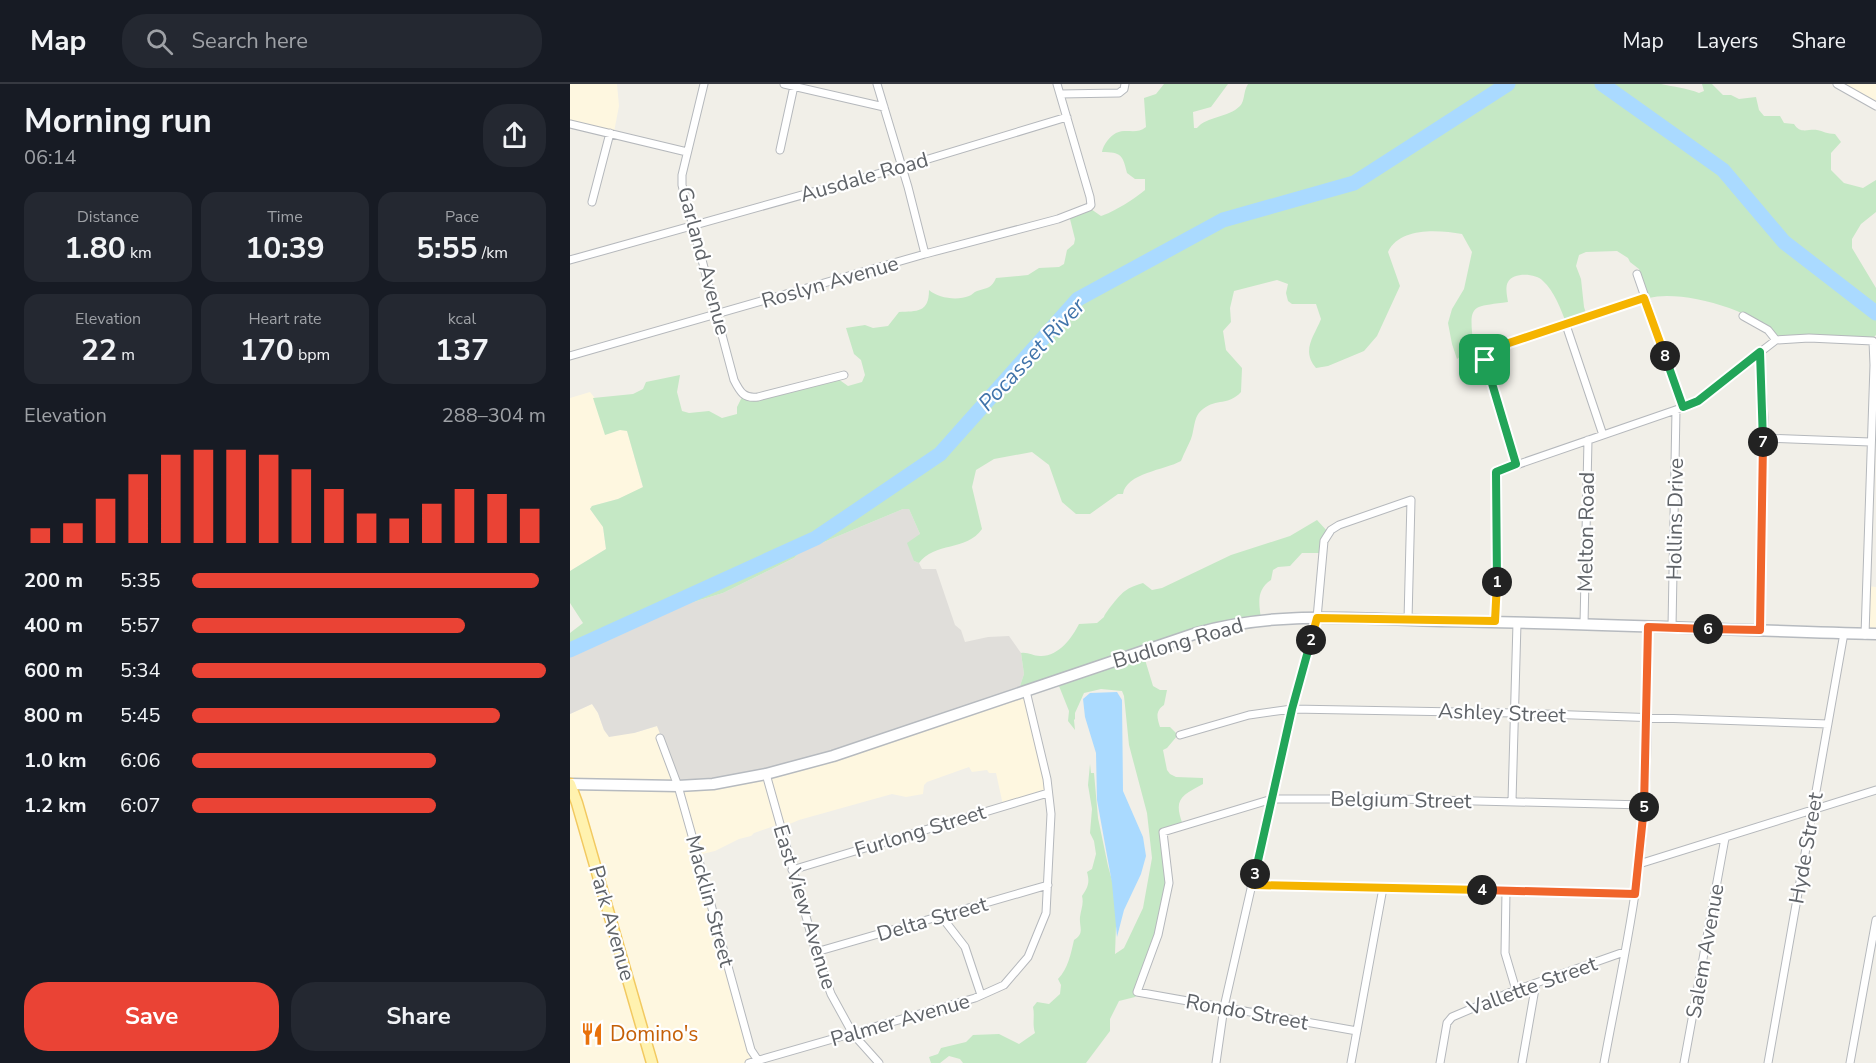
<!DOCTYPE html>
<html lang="en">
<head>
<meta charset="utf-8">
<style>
  :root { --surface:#171b24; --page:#242831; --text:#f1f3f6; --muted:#9ea1a6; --line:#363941; --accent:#ea4335 }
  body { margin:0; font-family:"Nunito Sans",sans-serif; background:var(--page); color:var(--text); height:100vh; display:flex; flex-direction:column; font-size:22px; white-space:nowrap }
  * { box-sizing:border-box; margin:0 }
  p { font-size:20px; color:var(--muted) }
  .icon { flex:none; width:33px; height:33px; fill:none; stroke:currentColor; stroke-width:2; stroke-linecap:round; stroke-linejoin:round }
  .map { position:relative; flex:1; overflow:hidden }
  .panel { display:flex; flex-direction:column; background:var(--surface); width:570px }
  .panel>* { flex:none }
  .pin { position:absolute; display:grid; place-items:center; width:51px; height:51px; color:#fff; margin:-26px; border-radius:12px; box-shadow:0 3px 9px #0006 }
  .km { position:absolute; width:30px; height:30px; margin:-15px; border-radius:50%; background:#222; color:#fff; font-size:16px; line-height:30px; text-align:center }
  .round { display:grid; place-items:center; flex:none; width:63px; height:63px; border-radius:24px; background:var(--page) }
  .summary { display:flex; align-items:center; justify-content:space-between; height:102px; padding:0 24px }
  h1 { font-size:33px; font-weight:700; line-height:45px }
  .metrics { display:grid; grid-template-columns:repeat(3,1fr); gap:9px; height:102px; padding:6px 24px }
  .metrics div { display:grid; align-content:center; border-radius:15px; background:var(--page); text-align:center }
  .metrics b { font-size:30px; font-weight:700 }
  .metrics small { font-size:16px; font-weight:400 }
  .metrics p { font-size:16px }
  .chart { height:168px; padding:12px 24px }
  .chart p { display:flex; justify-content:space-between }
  .chart svg { width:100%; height:108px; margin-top:6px; stroke:var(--accent); stroke-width:6 }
  .action { display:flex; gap:12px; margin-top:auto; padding:12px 24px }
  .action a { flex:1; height:69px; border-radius:24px; background:var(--accent); color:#fff; font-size:24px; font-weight:700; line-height:69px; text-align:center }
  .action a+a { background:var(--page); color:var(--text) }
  ul { padding:0 24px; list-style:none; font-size:20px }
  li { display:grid; grid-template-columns:96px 72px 1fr; align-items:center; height:45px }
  li i { height:15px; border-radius:8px; background:var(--accent) }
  header { display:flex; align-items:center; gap:36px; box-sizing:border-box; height:84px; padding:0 30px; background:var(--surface); border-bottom:2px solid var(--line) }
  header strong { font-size:28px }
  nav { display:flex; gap:33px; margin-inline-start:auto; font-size:21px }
  .search { width:420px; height:54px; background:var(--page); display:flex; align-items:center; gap:15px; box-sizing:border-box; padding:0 21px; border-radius:24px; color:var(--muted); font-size:22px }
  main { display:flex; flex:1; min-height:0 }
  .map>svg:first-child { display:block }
  .commercial { fill:#fef7e0 }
  .industrial { fill:#e0deda }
  .green { fill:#c5e8c5 }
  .water { fill:#aadaff }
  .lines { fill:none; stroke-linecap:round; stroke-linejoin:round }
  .river { stroke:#aadaff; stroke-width:15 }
  .minor-casing { stroke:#b5b8bc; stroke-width:9 }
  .secondary-casing { stroke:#b6babf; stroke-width:13 }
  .primary-casing { stroke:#f2c960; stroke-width:13 }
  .minor { stroke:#fff; stroke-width:7 }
  .secondary { stroke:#fff; stroke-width:10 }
  .primary { stroke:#fff2af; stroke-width:10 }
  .split-1-casing { stroke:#fff; stroke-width:12 }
  .split-2-casing { stroke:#fff; stroke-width:12 }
  .split-3-casing { stroke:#fff; stroke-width:12 }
  .split-4-casing { stroke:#fff; stroke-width:12 }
  .split-5-casing { stroke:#fff; stroke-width:12 }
  .split-6-casing { stroke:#fff; stroke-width:12 }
  .split-7-casing { stroke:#fff; stroke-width:12 }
  .split-8-casing { stroke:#fff; stroke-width:12 }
  .split-9-casing { stroke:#fff; stroke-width:12 }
  .split-1 { stroke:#22a559; stroke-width:8 }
  .split-2 { stroke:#f5b400; stroke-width:8 }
  .split-3 { stroke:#22a559; stroke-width:8 }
  .split-4 { stroke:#f5b400; stroke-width:8 }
  .split-5 { stroke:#f0652b; stroke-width:8 }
  .split-6 { stroke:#f0652b; stroke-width:8 }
  .split-7 { stroke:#f0652b; stroke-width:8 }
  .split-8 { stroke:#22a559; stroke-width:8 }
  .split-9 { stroke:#f5b400; stroke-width:8 }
  .labels { text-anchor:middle; stroke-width:4.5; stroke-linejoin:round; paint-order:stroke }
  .street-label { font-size:21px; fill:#5f6368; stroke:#fff }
  .food-label { font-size:21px; fill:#c56008; stroke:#fff; text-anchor:start }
  .water-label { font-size:22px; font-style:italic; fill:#4174aa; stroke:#fff }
</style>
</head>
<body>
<header>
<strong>Map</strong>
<div class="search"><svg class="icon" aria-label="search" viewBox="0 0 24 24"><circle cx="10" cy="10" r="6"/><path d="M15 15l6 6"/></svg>Search here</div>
<nav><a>Map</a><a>Layers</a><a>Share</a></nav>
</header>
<main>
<section class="panel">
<div class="summary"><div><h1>Morning run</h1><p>06:14</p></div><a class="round"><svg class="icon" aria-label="share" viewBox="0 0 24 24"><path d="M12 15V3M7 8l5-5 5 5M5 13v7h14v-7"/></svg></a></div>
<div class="metrics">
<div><p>Distance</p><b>1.80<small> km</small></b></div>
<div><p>Time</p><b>10:39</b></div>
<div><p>Pace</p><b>5:55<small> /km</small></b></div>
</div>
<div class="metrics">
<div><p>Elevation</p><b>22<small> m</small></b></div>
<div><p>Heart rate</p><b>170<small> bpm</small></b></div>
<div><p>kcal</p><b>137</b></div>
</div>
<div class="chart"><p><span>Elevation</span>288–304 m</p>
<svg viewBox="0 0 160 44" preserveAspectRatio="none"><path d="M5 44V38M15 44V36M25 44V26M35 44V16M45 44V8M55 44V6M65 44V6M75 44V8M85 44V14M95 44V22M105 44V32M115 44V34M125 44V28M135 44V22M145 44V24M155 44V30"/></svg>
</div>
<ul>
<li><b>200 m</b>5:35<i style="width:98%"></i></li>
<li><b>400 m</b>5:57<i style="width:77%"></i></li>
<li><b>600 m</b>5:34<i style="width:100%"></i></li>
<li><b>800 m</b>5:45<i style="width:87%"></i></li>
<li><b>1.0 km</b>6:06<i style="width:69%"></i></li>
<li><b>1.2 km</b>6:07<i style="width:69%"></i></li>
</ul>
<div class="action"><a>Save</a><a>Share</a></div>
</section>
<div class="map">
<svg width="1306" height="979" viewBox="0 0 1306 979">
  <rect width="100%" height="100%" fill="#f1efe8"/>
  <path class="commercial" d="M0 0H47L49 22 44 48 0 39Z
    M1267 0H1306V22Z
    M20 308 50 346H57L73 404 48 415 22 422 20 425 33 443 36 465 0 487V314Z
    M1297 502 1306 503V550H1296Z
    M454 607 478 709 433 721 426 689H419L417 686 402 688 399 683 357 698 354 701 353 710 336 713 322 710 229 736 210 744 207 741 184 749 181 752 169 755 145 767 128 771 186 976 178 979H0V630L22 620 28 629 34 646 64 649 87 642 110 700Z"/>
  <path class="industrial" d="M333 425H339L350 450 344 477 349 479 352 485H366L385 541 391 546 395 558 418 553 439 552 451 569 454 590 448 608 195 690 110 700 87 642 64 649 39 653 34 646 28 629 22 620 0 630V573L45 548 100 525 153 509 224 474 230 468Z"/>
  <path class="green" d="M594 0H658L641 23 623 28 624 44H627C637 32 658 34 670 22 675 17 673 8 678 0H1091C1104 3 1117 4 1129 9L1134 7 1132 0H1142L1153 11H1161L1169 15 1186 13 1189 26 1194 32H1210L1214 39 1224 40C1230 50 1237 45 1247 46 1253 47 1257 50 1265 50L1271 58 1261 69V86L1274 99 1293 104 1306 96V128L1291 140 1282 155V164L1306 204V251L1301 256 1207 253C1187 226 1110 205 1079 214L1069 185 1060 178 1058 174 1047 167 1016 168 1009 171 1006 182 1011 195 1014 223 1017 232 996 239C991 225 984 207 973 197 966 189 943 188 938 198 935 203 937 212 938 218 901 223 899 220 903 258L915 266 895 269 887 275 882 260 878 239 882 225 894 205 902 168 892 150C868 146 830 143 818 168L830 202 807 252 794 267 758 282 746 284C731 266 744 253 751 235L746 220H722L718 217 716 209 718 200 707 196 664 207 660 224 661 238 653 247 656 266 672 284 671 308C658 322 647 314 633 325 623 332 625 345 621 355 618 362 614 369 611 377 595 386 556 389 553 410H548L520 430H506L492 418 479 381 462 368 424 375 406 386 402 403 412 445C397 467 364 458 349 479L344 477 337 459 350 450 339 425H333L230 468 224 474 153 509 100 525 45 548 0 573V549L13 539 0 519V487L36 465 33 443 20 425 22 422 48 415 73 403 57 347 50 346 35 351 23 314 63 310 73 305 76 298 110 291 107 308 112 327 119 329 139 327 152 334 167 330V323L173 311 179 313 264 292 278 302 292 298 295 291 291 276 284 270 276 244 295 241 303 244 318 242 329 228C347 227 359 229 359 206 368 214 387 217 399 212 402 211 404 208 407 207 417 204 422 204 426 194L458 191 469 184 489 183 494 180 497 166 504 160 505 155 499 131 518 123 531 132C542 129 566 114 575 106V95H565L557 89C553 71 551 68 532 68 533 61 540 52 546 49 557 44 566 51 576 43L574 14 586 10Z
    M747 436 758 448 750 469H732L720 482 708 483 703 486 701 496C686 506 689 519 691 535L573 569 583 602 590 606H597L594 621C585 627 587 634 590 643H600L608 651 597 664 593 666 597 686 600 690 606 693 633 694V700C611 712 603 715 613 741L594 748 598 802 588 852 568 910 565 913 549 917 540 935V947L516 979H393L390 975 379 972 370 979H361L359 973 368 970 371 964 396 958 403 951 429 950 449 960 465 949C462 939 465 932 463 923L467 918 479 920 490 910 491 901 488 895C498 885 501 869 504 856 515 849 509 843 510 833 511 825 514 820 512 812 518 803 520 799 517 788L522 785 526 770 524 757 520 749 522 725 518 701 520 680 521 689H524L528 734 538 782 547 814 545 870 554 864 573 824 582 774 577 729 559 661 554 612 552 607 531 605 514 609 505 629V635L504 636 505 646 498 637 499 627 487 597 448 608 454 590 451 569C458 568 463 572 470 572 488 573 502 554 509 540L527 539 534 533C535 529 550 510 555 507 560 503 567 501 573 499L582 506 592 504 661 471 720 452Z"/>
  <path class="water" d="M547 608 552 616 553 707 573 753 576 772 571 790 554 826 547 853 542 799 527 716 526 669 515 633 513 615 520 609Z"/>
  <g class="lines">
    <path class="river" d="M1032 0 1153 86 1214 158 1306 229
      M0 566 246 454 370 370 508 215 653 136 784 99 938 0"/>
    <g class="minor-casing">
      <path id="minor" d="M134 0 112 91V101L164 296C170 308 174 315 188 313L274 291
        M214 0 314 23
        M307 0 338 103 355 170
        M1267 0 1306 22
        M490 10 549 9 554 5 555 0
        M0 40 117 68
        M210 66 224 2
        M22 118 40 49
        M0 176 332 83 497 33
        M1067 190 1113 323
        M1173 232 1198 246 1206 256
        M996 241 1033 351
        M1206 256 1239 254 1303 257 1304 281 1295 551
        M0 272 355 170 488 135 519 123 521 121 520 113 487 0
        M1193 354 1300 358
        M946 380 915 276 916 267 1074 214
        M925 537 927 506 926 388 1123 320 1206 256
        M1014 540 1018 356
        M1102 543 1106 326
        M1190 547 1194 334 1190 268
        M610 651 679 631 722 625 944 629 1258 640
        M90 654 108 702 121 748 181 966 189 978
        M196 690 246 868 261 910 283 950 309 979
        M942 717 947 539
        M1069 780 1306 706
        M222 786 478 709
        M683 801H740L1065 810
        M936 807 935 869 946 906
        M371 832 395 863 411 911
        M246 868 478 801
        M787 947 567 908 588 851 599 799 593 748 702 715H826L1075 721
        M179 979 405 914 434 901 458 873 476 829 481 730 477 695 456 607
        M646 979 654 923 722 625 747 534 754 457 761 446 769 441 841 416 838 536
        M781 979 813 804
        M870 979 877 939 882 933 946 906 1054 868
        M952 979 966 899
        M1034 979C1046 913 1061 847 1069 781 1079 702 1077 622 1078 543
        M1114 979 1155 754
        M1198 979 1274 549
        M1280 979 1306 836"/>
    </g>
    <g class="secondary-casing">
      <path id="secondary" d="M0 700 108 702 143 700 196 690 263 672 627 549C706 526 790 535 871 537 1016 539 1161 546 1306 550"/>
    </g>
    <g class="primary-casing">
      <path id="primary" d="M0 700 7 719 82 979"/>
    </g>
    <use href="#minor" class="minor"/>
    <use href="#secondary" class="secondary"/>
    <use href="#primary" class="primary"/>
  </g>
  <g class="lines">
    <g class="split-1-casing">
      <path id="split-1" d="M915 276 946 380 926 388 927 498"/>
    </g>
    <g class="split-2-casing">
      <path id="split-2" d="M741 556 747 534 925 537 927 498"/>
    </g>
    <g class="split-3-casing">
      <path id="split-3" d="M685 790 722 625 741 556"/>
    </g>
    <g class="split-4-casing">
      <path id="split-4" d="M685 790 683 801 912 806"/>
    </g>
    <g class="split-5-casing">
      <path id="split-5" d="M912 806 1065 810 1074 723"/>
    </g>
    <g class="split-6-casing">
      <path id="split-6" d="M1074 723 1078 543 1138 545"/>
    </g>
    <g class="split-7-casing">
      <path id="split-7" d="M1138 545 1190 546 1193 358"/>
    </g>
    <g class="split-8-casing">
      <path id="split-8" d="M1095 272 1113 323 1128 317 1190 268 1193 358"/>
    </g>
    <g class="split-9-casing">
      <path id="split-9" d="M915 276V269L918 266 1074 214 1095 272"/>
    </g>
    <use href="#split-1" class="split-1"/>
    <use href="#split-2" class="split-2"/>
    <use href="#split-3" class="split-3"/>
    <use href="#split-4" class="split-4"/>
    <use href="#split-5" class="split-5"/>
    <use href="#split-6" class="split-6"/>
    <use href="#split-7" class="split-7"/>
    <use href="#split-8" class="split-8"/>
    <use href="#split-9" class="split-9"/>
  </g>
  <defs>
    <g id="restaurant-bare" transform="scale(1.8)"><path d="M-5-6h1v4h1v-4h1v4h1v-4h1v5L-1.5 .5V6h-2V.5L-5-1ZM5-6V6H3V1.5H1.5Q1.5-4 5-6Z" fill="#e8710a" stroke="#fff" stroke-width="2.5" paint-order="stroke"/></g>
  </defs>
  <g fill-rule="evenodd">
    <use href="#restaurant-bare" x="22" y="950"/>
  </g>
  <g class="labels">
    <g class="street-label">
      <text transform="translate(294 93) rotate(-16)" y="7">Ausdale Road</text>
      <text transform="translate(134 177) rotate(75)" y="7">Garland Avenue</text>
      <text transform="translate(260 198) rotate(-16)" y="7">Roslyn Avenue</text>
      <text transform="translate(1105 435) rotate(-89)" y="7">Hollins Drive</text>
      <text transform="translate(1016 448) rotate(-89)" y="7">Melton Road</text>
      <text transform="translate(608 559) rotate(-16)" y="7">Budlong Road</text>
      <text transform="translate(932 629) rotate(2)" y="7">Ashley Street</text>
      <text transform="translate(831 716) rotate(1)" y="7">Belgium Street</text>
      <text transform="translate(350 747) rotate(-17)" y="7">Furlong Street</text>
      <text transform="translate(1236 764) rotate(-80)" y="7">Hyde Street</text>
      <text transform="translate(140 817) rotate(75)" y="7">Macklin Street</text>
      <text transform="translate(235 823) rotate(73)" y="7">East View Avenue</text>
      <text transform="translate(362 835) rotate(-16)" y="7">Delta Street</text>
      <text transform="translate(42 839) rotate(74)" y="7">Park Avenue</text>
      <text transform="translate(1135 867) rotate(-80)" y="7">Salem Avenue</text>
      <text transform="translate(962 902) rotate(-20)" y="7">Vallette Street</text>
      <text transform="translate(677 928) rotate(10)" y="7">Rondo Street</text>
      <text transform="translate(330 936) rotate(-16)" y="7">Palmer Avenue</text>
    </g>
    <g class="food-label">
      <text x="40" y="957">Domino's</text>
    </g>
    <g class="water-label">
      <text transform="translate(461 270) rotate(-47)" y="8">Pocasset River</text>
    </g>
  </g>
</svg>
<div class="pin" style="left:915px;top:276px;background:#1e9e55"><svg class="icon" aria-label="arrive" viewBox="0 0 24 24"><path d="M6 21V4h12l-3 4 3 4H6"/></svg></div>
<b class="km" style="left:927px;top:498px">1</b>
<b class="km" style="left:741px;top:556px">2</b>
<b class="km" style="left:685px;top:790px">3</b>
<b class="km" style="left:912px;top:806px">4</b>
<b class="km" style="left:1074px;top:723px">5</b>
<b class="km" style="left:1138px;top:545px">6</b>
<b class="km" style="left:1193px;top:358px">7</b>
<b class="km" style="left:1095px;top:272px">8</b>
</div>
</main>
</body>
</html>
